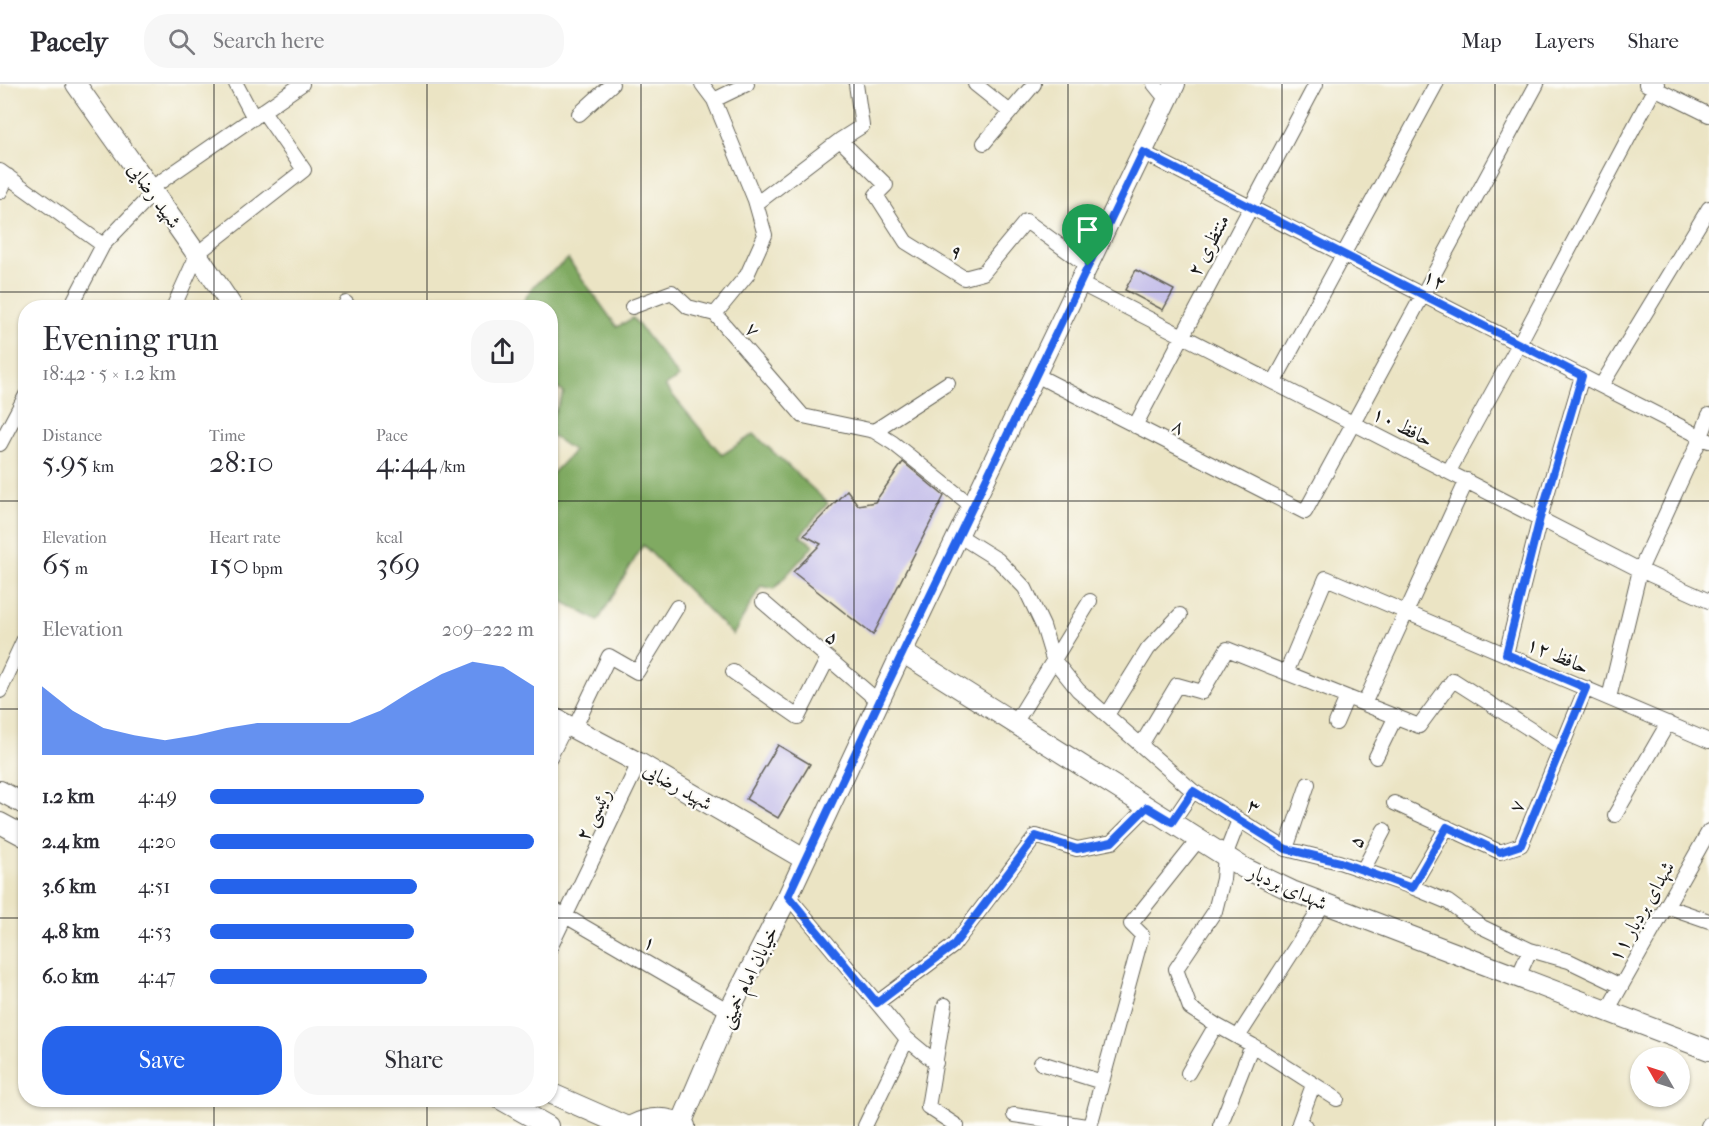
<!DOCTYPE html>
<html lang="en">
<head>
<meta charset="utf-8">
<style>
  :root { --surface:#fff; --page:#f7f7f7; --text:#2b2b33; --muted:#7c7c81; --line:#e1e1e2; --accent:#2563eb }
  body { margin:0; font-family:"IM FELL French Canon",Amiri,serif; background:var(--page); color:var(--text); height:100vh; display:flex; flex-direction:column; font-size:22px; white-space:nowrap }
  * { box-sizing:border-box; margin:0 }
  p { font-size:20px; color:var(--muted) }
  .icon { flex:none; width:33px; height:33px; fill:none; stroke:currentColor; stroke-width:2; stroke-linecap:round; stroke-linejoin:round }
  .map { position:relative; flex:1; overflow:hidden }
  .details { position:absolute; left:18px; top:216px; width:540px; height:807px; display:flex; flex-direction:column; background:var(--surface); border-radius:24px; box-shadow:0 2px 4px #0004 }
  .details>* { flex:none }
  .needle { width:39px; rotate:309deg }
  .fabs { position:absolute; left:1630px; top:963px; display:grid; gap:12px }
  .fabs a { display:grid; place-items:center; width:60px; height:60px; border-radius:50%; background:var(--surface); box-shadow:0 2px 4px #0004; font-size:30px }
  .pin { position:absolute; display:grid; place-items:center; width:51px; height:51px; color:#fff; margin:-62px -26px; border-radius:50% 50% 50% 0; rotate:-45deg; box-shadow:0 0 6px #0007 }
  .pin .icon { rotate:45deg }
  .round { display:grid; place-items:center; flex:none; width:63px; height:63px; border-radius:24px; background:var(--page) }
  .headline { display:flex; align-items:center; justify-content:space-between; height:102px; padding:0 24px }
  h1 { font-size:33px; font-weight:600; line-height:45px }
  .metrics { display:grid; grid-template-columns:repeat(3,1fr); gap:9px; height:102px; padding:6px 24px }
  .metrics div { display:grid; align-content:center }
  .metrics b { font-size:30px; font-weight:600 }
  .metrics small { font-size:16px; font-weight:400 }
  .metrics p { font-size:16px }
  .chart { height:168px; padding:12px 24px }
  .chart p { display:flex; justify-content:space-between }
  .chart svg { width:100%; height:108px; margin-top:6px; fill:var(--accent); opacity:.7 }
  .button { display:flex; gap:12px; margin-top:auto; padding:12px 24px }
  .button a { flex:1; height:69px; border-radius:24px; background:var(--accent); color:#fff; font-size:24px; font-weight:600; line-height:69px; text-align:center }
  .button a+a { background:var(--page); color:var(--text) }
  ul { padding:0 24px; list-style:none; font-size:20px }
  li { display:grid; grid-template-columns:96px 72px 1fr; align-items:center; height:45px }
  li i { height:15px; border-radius:8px; background:var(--accent) }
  header { display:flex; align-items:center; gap:36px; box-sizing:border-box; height:84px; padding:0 30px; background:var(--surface); border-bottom:2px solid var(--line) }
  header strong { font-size:28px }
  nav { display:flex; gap:33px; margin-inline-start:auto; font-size:21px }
  .search { width:420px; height:54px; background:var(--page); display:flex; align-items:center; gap:15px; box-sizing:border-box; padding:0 21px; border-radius:24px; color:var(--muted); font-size:22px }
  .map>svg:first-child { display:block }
  .forest { fill:#80aa62; stroke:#4e633f; stroke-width:1.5 }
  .building { fill:#c2bce9 }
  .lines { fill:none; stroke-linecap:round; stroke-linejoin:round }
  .street-casing { stroke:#646257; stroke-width:16 }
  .secondary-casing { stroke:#646257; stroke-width:22 }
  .street { stroke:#fff; stroke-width:14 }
  .secondary { stroke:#fff; stroke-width:20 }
  .route-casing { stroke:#fff; stroke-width:12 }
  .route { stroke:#2563eb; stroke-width:8 }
  .grid { fill:none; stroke:#1c1c1c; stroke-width:1.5; stroke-opacity:0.55 }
  .labels { text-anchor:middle; stroke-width:4.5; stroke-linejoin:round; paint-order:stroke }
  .street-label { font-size:20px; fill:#1c1c1c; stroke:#fdfcf7 }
</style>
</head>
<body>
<header>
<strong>Pacely</strong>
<div class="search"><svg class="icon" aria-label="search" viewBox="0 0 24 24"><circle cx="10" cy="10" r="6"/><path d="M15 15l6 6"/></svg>Search here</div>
<nav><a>Map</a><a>Layers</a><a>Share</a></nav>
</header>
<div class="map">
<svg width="1709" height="1042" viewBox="0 0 1709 1042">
  <rect width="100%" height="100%" fill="#fdfcf7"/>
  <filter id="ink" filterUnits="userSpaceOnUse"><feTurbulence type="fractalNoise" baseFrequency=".0167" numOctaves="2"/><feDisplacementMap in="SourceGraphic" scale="12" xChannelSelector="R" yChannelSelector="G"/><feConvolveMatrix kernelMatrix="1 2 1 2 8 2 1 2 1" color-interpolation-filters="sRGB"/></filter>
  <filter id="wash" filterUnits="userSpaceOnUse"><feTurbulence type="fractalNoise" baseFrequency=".008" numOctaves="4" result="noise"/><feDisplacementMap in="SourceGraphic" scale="24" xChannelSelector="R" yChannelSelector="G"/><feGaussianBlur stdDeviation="1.35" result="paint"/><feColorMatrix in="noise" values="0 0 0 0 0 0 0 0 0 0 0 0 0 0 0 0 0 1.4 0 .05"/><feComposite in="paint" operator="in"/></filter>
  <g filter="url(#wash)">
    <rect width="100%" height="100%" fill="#ebe4c4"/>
    <path class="forest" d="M568 175 617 243 633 234 679 293 665 302 722 371 754 350 828 419 800 452 814 461 774 505 761 502 733 551 643 461 598 537 551 511V391L574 367 551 351V335L564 309 551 299V265L554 259 551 256 550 224 520 223 533 202Z"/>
    <g id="blocks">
      <path class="building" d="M1136 186 1174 206 1163 226 1125 206Z
        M903 378 944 412 873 551 793 488 821 460 804 451 847 406 858 421 875 418Z
        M778 661 810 680 778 734 746 715Z"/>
    </g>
  </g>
  <g filter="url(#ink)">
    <use href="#blocks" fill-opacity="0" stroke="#646257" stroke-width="1.5"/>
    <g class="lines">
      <g class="street-casing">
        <path id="street" d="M236 0 254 34
          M702 0 714 16 755 116 765 151 747 191 715 230 803 332 874 347 893 359 972 422
          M975 0 1010 28
          M1154 0 1167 16
          M1646 0 1709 31
          M714 16 747 0
          M579 30 612 0
          M840 56 886 101 876 111 906 158 964 194 983 189 1026 137 1088 182
          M984 59 1034 0
          M1142 68 1709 357
          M0 87 103 161
          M150 105 302 0
          M0 108 8 92
          M756 120 840 56 862 42 856 0
          M1079 199 1640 486 1709 517
          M346 219 350 224
          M632 223 672 208 688 223 715 230
          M70 224 103 161 153 109
          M173 224 198 169 304 86 263 27
          M1036 291 1305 428 1537 0
          M1274 298 1436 0
          M1601 302 1709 124
          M1135 342 1316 0
          M874 347 948 299
          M0 360 26 311
          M1449 387 1519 260 1657 0
          M958 451 998 476 1025 504 1043 542 1053 575 1078 606 1193 707 1286 765 1339 778 1412 803 1448 818 1482 843 1530 866 1569 877 1621 902
          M763 518 879 618
          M1506 570 1540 434 1582 292
          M733 588 798 633 828 574
          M1286 589 1326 494 1709 657
          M0 607 26 551
          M1609 614 1640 486 1701 353 1709 331
          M1364 620 1467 396
          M1107 631 1148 565 1180 531
          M1015 639 1090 517
          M1336 639 1347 613
          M574 645 609 572 637 588 677 523
          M1141 661 1177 601 1202 608 1227 565 1419 642 1453 596 1561 665
          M550 673 566 641
          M1376 673 1396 632
          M1394 719 1500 768 1521 761 1586 604
          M1615 731 1668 639
          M1239 736 1225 772 1223 795 1215 827 1176 885 1190 924 1216 941 1252 961 1337 1015
          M1172 738 1193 707
          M1286 765 1308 700
          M1363 786 1384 746
          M1412 803 1447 743
          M788 812 907 955 936 979
          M1666 822 1709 837
          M550 823 729 927
          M550 864 639 679
          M1518 893 1530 866
          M877 919 953 862 1036 752 1077 765 1112 758 1147 723
          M945 921 928 1023 957 1042
          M1607 927 1709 747
          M1238 953 1324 819
          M1041 979 1102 998
          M1188 989 1216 941
          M1014 1031 1086 1042
          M865 1042 907 955
          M1090 1042 1142 851 1131 840 1199 755
          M1220 1042 1252 961
          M1305 1042 1299 1039 1313 1001
          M1708 1042 1709 1040"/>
      </g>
      <g class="secondary-casing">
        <path id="secondary" d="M76 0C128 75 183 147 233 224
          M902 568 1244 784 1292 807 1709 966
          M550 632 639 679 804 775
          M0 707 26 721
          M0 739 26 753
          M550 1009 625 1042
          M502 1016 548 1042
          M681 1040 729 927 788 812 902 568 1175 0
          M631 1042C649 1033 667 1032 685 1042"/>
      </g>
      <use href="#street" class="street"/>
      <use href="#secondary" class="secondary"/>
    </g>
  </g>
  <g class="lines" filter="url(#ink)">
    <g class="route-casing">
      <path id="route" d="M1143 68 1582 292 1540 434 1506 570 1586 604 1521 761 1500 768 1447 743 1412 804 1340 778 1286 765 1193 707 1172 738 1147 723 1112 758 1077 765 1036 752 953 862 877 919 788 812 879 618Z"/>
    </g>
    <use href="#route" class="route"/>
  </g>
  <path class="grid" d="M214 0V224M427 0V224M641 0V1042M854 0V1042M1068 0V1042M1282 0V1042M1495 0V1042M0 208H1709M0 417H26M550 417H1709M0 625H26M550 625H1709M0 834H26M550 834H1709M214 1016V1042M427 1016V1042"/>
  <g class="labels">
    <g class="street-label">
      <text transform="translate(155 111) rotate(54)" y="7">شهید رضایی</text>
      <text transform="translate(1208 161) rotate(-62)" y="7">منتظری ۲</text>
      <text transform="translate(957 167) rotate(32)" y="7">۹</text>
      <text transform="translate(1435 195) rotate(27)" y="7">۱۲</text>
      <text transform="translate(753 245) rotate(49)" y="7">۷</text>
      <text transform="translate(1179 342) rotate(27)" y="7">۸</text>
      <text transform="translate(1403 342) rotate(27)" y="7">حافظ ۱۰</text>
      <text transform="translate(833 553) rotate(41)" y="7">۵</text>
      <text transform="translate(1558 571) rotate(23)" y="7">حافظ ۱۲</text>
      <text transform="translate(678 702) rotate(30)" y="7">شهید رضایی</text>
      <text transform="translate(1254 722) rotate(32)" y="7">۳</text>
      <text transform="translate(1516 722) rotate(-67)" y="7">۷</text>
      <text transform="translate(593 730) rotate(-64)" y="7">رئیسی ۲</text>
      <text transform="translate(1356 757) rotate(-63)" y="7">۵</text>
      <text transform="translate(1288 803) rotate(24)" y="7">شهدای بردبار</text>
      <text transform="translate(1641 827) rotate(-60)" y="7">شهدای بردبار ۱۱</text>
      <text transform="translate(650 858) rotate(30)" y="7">۱</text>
      <text transform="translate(748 893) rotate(-64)" y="7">خیابان امام خمینی</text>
    </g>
  </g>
</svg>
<div class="fabs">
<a><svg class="needle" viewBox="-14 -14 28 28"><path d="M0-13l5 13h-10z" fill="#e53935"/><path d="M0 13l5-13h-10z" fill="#7c7c81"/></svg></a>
</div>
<div class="pin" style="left:1088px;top:182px;background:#1e9e55"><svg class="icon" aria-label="arrive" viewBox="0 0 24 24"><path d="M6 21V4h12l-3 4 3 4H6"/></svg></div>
<section class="details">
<div class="headline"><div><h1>Evening run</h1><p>18:42 · 5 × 1.2 km</p></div><a class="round"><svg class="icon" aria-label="share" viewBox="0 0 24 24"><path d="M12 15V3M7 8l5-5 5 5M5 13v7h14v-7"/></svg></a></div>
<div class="metrics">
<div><p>Distance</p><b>5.95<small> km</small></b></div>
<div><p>Time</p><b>28:10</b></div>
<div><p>Pace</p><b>4:44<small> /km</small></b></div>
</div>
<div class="metrics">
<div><p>Elevation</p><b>65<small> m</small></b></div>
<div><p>Heart rate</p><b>150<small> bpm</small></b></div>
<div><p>kcal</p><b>369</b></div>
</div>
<div class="chart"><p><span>Elevation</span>209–222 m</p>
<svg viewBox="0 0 160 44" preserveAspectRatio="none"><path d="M0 44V16L10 26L20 33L30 36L40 38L50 36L60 33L70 31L80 31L90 31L100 31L110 26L120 18L130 11L140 6L150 8L160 16V44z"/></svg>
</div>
<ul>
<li><b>1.2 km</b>4:49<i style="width:66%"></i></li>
<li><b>2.4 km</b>4:20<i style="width:100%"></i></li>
<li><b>3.6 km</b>4:51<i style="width:64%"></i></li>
<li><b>4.8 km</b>4:53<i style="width:63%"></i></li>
<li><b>6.0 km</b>4:47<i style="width:67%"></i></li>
</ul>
<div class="button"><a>Save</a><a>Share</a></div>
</section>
</div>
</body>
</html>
